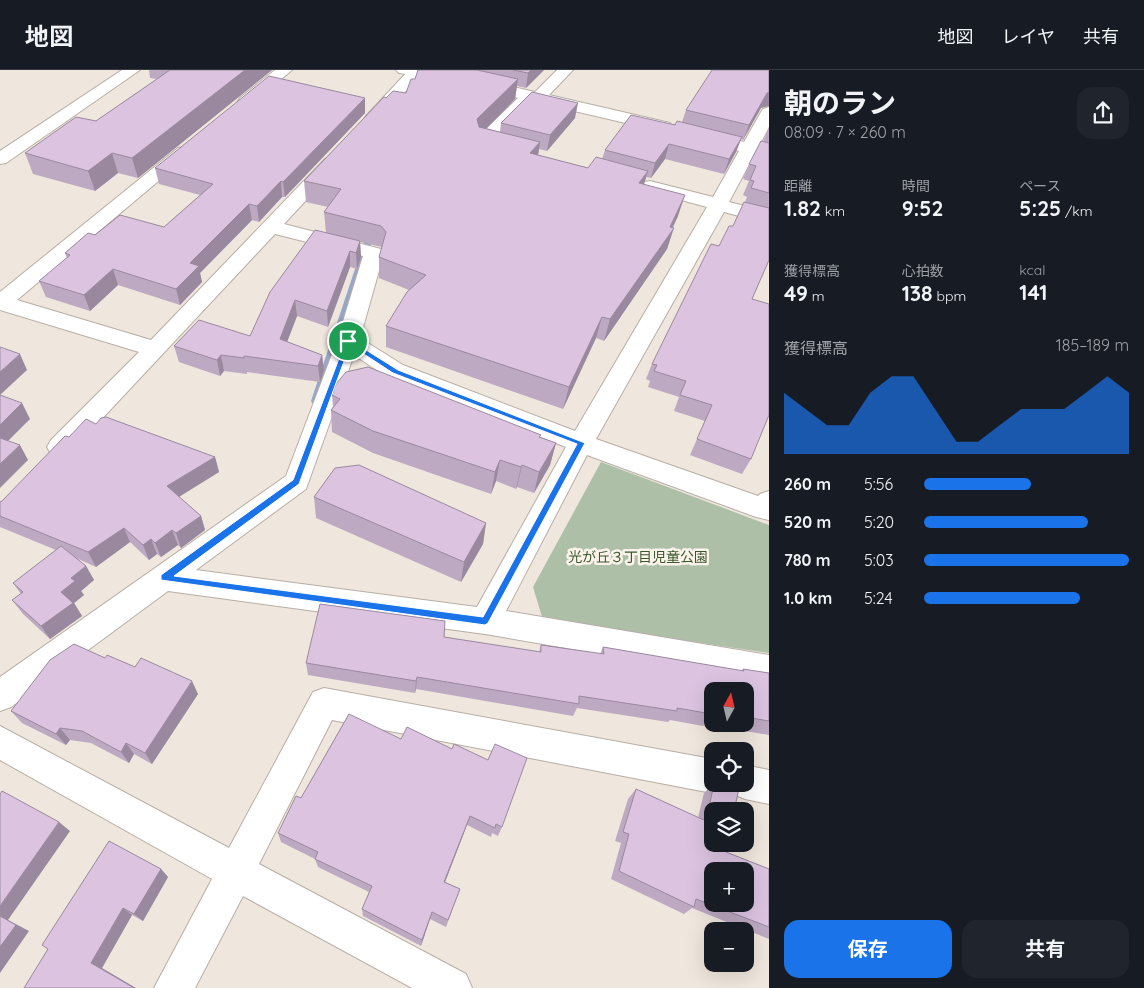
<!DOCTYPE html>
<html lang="ja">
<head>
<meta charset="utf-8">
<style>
  :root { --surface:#171b24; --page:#20242c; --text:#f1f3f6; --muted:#9ea1a6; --line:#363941; --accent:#1a73e8 }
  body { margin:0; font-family:Quicksand,"Noto Sans JP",sans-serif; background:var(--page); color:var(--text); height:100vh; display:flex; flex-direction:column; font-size:19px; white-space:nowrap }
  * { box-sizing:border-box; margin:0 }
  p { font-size:16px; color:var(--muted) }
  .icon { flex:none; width:28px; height:28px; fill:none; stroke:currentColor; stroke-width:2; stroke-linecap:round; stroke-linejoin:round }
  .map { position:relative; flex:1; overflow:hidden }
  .drawer { display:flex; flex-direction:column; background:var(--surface); width:375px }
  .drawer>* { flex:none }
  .needle { width:32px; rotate:8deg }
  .buttons { position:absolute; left:704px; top:612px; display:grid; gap:10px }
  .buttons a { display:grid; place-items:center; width:50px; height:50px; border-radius:10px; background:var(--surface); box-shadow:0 5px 20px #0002; font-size:25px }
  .pin { position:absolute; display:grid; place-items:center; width:42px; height:42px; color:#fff; margin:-21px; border:2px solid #fff; border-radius:50%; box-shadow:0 1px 5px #0007 }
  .round { display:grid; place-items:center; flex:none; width:52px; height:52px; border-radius:15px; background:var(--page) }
  .head { display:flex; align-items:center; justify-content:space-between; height:85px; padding:0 15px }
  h1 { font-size:28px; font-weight:700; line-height:38px }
  .stats { display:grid; grid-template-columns:repeat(3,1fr); gap:8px; height:85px; padding:5px 15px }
  .stats div { display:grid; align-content:center }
  .stats b { font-size:21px; font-weight:700 }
  .stats small { font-size:14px; font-weight:400 }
  .stats p { font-size:14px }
  .chart { height:140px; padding:10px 15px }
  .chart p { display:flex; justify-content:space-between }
  .chart svg { width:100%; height:90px; margin-top:5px; fill:var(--accent); opacity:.7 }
  .button { display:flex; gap:10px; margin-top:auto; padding:10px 15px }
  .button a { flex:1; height:58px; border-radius:15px; background:var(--accent); color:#fff; font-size:20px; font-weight:700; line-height:58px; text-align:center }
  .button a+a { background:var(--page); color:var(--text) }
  ul { padding:0 15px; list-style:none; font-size:16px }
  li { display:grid; grid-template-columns:80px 60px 1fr; align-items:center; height:38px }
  li i { height:12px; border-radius:6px; background:var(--accent) }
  header { display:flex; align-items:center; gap:30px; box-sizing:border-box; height:70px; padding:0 25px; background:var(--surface); border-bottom:1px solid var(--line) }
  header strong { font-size:24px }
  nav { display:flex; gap:28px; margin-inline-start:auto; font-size:18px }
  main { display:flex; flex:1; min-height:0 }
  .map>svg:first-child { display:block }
  .green { fill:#adc0a7 }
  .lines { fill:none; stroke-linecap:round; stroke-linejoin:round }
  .stream { fill:#96a8c5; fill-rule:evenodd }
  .street-casing { stroke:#b7aea5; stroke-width:2 }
  .secondary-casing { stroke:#b7aea5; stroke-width:2 }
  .street { fill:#fff; fill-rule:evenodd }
  .secondary { fill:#fff; fill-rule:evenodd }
  .wall { fill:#bda9c2; fill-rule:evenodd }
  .shaded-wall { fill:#9a899e }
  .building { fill:#dcc4e1; stroke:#9a899e; fill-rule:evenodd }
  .route { fill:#1a73e8; stroke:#fff; fill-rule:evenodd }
  .labels { text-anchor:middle; stroke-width:5; stroke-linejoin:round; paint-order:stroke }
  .park-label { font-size:14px; fill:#39582e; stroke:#fcf3ea }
</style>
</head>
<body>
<header>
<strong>地図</strong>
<nav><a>地図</a><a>レイヤ</a><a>共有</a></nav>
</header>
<main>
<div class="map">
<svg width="769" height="918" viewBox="0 0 769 918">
  <rect width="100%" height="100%" fill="#efe6dd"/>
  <path class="green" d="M601 392 769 455V583L543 550 533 517Z"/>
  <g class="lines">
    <path class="stream" d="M368 160 375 162 319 331 318 333H312L311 331Z"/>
    <g class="street-casing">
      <path id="street" d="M275 0H292L252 34H240L238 31 240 28Z
        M409 0 424 1 378 52H366L364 49 366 46Z
        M528 22 534 24 536 27 496 69 513 73 516 77 513 81 507 82 478 75 476 71 478 67 522 24Z
        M769 37V57L729 132 769 142V154L724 142 596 369 758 426 760 424 769 421V450L756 447 587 385 506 541 769 585V613L485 564 168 521 11 637 0 641V607L286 406 337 271 363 186 275 164 69 384 60 386 51 384 47 377 51 370 139 282 0 240V222L178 78 184 77 190 78 193 82 17 230 151 270 325 89 331 88 337 89 340 93 337 97 284 154 381 179 384 183 360 268 403 295 575 361 707 137 644 120 641 116 644 112 650 111 713 127 761 42 763 39ZM354 285 387 307 566 377 477 537 196 500 306 419Z
        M324 618 712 689V714H726L724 718 712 723 332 650 259 794 466 904 472 918H412L243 826 195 918H154L212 809 0 690V656L229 778 313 622Z
        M745 695 769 700V734L745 729 733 724 729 714H745Z"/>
    </g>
    <g class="secondary-casing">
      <path id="secondary" d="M122 0H140L6 93 0 94V81Z
        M396 0H440L535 22 557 0H573L549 25 670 53 672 57 670 61 664 62 433 8 399 3Z
        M703 62 769 78V88L697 71 695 67 697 63Z"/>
    </g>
    <use href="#street" class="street"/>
    <use href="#secondary" class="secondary"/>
  </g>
  <path class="wall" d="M149 0H272L138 108 118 103 95 121 33 104 25 83 96 51 157 9 150 8Z
    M418 0H544L526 18 517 16 515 29 486 58 500 62 501 53 575 48 547 81 539 79 538 85 588 98 602 89 605 80 682 52 686 40 761 38 743 70 741 69 736 82 724 104 665 89 651 108 646 107 644 114 678 146 673 158 667 179 604 271 596 268 563 339 386 277V256L409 220 379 208V187L382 177 360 172 361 187 357 199 350 197 328 257 297 246 287 272 322 285 324 301 320 312 247 302V304L224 301 220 306 179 292 174 276 250 266 326 163 324 142 328 137 306 132 304 111 386 28 406 23 415 9Z
    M365 43 285 127H282L259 152 252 150 200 203 202 212 180 235 118 215 90 241 46 227 39 211 67 188 65 183 95 165 164 157 200 125 159 114 155 98Z
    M769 57V190L752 229 751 389 742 404 690 385 705 351 674 341 679 327 648 317 650 311 646 309 652 294 719 176 733 156 745 132 747 127 743 125 749 111 743 109 749 94 763 72Z
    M332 325 541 365 540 367 556 373 550 395 534 423 517 417 516 419 496 411 491 424 373 383 332 362 331 340 333 337Z
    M96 354 215 387 219 402 179 427 201 446 205 460 181 478 178 475 161 487 157 484 149 490 130 472 96 497 76 488 86 496 94 510 81 521 84 525 74 533 82 546 50 569 23 544 12 530 21 524 13 513 56 480 0 457V432L2 431 69 367Z
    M314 427 486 453 483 474 461 512 316 448Z
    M444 567 539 582 541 575 600 584 603 577 742 601 743 599 769 603V665L705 654 703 656 670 650 668 652 577 638 573 646 416 619 415 623 308 605 306 593ZM712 621H745V654H712Z
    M105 588 198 624 152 694 134 684 129 693 91 673 70 670 66 675 22 653 11 641Z
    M349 644 502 757 498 766 492 763 491 767 467 755 445 812 460 819 446 857 430 849 421 876 363 846 362 839 369 822 318 797 315 789 281 772 278 763 301 728Z
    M713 714H719L726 782 769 799V869L692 838 684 844 611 809 621 773 615 771 628 729 636 719 698 748 704 723Z
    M161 799 168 807 143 851 132 845 102 898 24 918Z"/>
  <path class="shaded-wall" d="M245 0H272L138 108 132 88Z
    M531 0H544L526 18 528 3Z
    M518 9 515 29 475 70 477 49Z
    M769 22V36L761 38 743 70 749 55 767 23Z
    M365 28V43L285 127 283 112Z
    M578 33 575 48 547 81 550 65Z
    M742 67 736 82 724 104 729 89Z
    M540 72 537 93 530 83Z
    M669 74 665 89 651 108 655 93Z
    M112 83 118 103 95 121 88 101Z
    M648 101 642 121 639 113Z
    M281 111 282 127 259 152 257 136Z
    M685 125 678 146 669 164 674 158 667 179 604 271 610 249 670 157Z
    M249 134 252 150 200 203 202 212 180 235 176 219 190 193Z
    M360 171 361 187 357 199 356 183Z
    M350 181V197L328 257 327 241Z
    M113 199 118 215 90 241 84 225Z
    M295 230 297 246 282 285 280 269Z
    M602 247 596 268 563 339 569 317Z
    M20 284 27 300 0 325V302Z
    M221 285 224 301 220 306 217 290Z
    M322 285 324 301 320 312 318 296Z
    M22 333 30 349 0 379V355Z
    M556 373 550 395 534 423 539 402Z
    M20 375 28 390 0 418V394Z
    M215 387 219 402 172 431 167 416Z
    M500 390 496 411 491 424 495 402Z
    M522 395 517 417 516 419 521 397Z
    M201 446 205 460 181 478 176 463Z
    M486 453 483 474 461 512 464 492Z
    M124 458 130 472 96 497 88 482Z
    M172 460 178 475 161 487 155 473Z
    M151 469 157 484 149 490 143 475Z
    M86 496 94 510 81 521 84 525 74 533 82 546 50 569 41 556 71 508Z
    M417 607 416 619 415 623 416 611Z
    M192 611 198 624 152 694 145 683Z
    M60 658 70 670 66 675 56 664Z
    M126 673 134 684 129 693 121 682Z
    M470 746 467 755 442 820 444 812Z
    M59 752 70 761 8 850 29 861 0 903V836Z
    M161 799 168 807 143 851 134 844Z
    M123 838 132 845 102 898 136 918H134L91 893Z
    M432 842 430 849 421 876 422 870Z"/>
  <path class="building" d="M170 0H245L132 88 112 83 88 101 25 83 76 47 96 51Z
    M418 0H477L518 9 477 49 479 57 540 72 530 83 588 98 596 87 648 101 639 113 685 125 670 157 674 158 610 249 602 247 569 317 386 256 407 222 426 205 379 187 386 162 381 156 324 142 341 119 304 111 384 27 386 28 393 21 406 23 411 9H415Z
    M513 0H531L528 3Z
    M712 0H769V22L767 23 749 55 686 40Z
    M269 6 365 28 283 112 281 111 257 136 249 134 190 193 199 196 176 219 113 199 84 225 39 211 70 185 65 183 88 163 95 165 120 145 164 157 213 114 155 98Z
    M532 22 578 33 550 65 501 53Z
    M631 45 675 55 677 51 742 67 729 89 669 74 655 93 605 80Z
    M761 71 769 73V123L751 118 754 111 750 110 756 96 749 94Z
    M744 132 769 138V190L752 229 769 234V345L751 389 697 369 712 335 680 325 686 311 654 301 657 295 652 294 711 174 719 176 729 156H733Z
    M315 160 360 171 356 183 350 181 327 241 295 230 280 269 322 285 318 296 244 286V288L221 285 217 290 174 276 199 250 250 266 270 222Z
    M0 277 20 284 0 302Z
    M368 297 541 365 539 367 556 373 539 402 522 395 521 397 500 390 495 402 373 361 331 340 340 329 332 325 336 314 346 302Z
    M0 325 22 333 0 355Z
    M106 347 215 387 167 416 201 446 176 463 172 460 155 473 151 469 143 475 124 458 88 482 0 446V432L2 431 65 366 69 367 86 349 96 354 101 348Z
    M0 368 20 375 0 394Z
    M359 395 486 453 464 492 314 427 335 398Z
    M61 476 86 496 71 508 75 511 61 522 73 533 41 556 12 530 23 522 13 513Z
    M320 534 445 551 444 567 541 582V575L604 584 603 577 744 601 743 599 769 603V651L745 647V621H712V644L677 638V641L579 626V634L417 607 416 611 306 593Z
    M74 574 105 588 107 585 135 597 141 588 192 611 145 683 126 673 121 682 82 661 60 658 56 664 11 641 50 590Z
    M349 644 401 669 407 657 452 679 454 674 488 690 495 674 527 688 502 757 496 754 495 758 470 746 444 812 460 819 448 850 432 842 422 870 362 839 372 816 315 789 318 782 278 763 296 726 301 728Z
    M714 714 724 715 725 714H740L734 741H712V774H728L726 782 769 799V857L696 829 694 837 619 801 629 764 623 762 636 719 706 751ZM712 801H745V834H712Z
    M2 721 59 752 0 836V724Z
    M109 771 161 799 134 844 123 838 91 893 134 918H24L48 879 42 875Z
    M0 846 16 855 0 877Z"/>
  <path class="route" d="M346 270H350L398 300 585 373 488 553 485 555 161 510V505L293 410ZM350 275 393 303 577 374 483 547 174 506 299 414Z"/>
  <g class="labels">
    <g class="park-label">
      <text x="638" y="492">光が丘３丁目児童公園</text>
    </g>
  </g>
</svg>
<div class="buttons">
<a><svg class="needle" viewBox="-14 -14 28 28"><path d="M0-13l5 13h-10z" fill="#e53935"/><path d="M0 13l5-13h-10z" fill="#9ea1a6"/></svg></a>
<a><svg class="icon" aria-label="locate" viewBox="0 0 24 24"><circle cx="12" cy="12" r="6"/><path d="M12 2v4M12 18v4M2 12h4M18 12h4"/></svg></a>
<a><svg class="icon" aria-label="layers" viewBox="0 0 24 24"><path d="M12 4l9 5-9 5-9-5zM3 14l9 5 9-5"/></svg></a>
<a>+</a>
<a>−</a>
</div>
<div class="pin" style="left:348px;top:271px;background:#1e9e55"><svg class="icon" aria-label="arrive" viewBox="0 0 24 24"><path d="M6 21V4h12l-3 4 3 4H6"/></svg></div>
</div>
<section class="drawer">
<div class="head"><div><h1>朝のラン</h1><p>08:09 · 7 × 260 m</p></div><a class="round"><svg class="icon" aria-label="share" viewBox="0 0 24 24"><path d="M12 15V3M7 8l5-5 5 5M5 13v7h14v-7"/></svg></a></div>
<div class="stats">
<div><p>距離</p><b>1.82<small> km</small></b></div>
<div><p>時間</p><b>9:52</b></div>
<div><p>ペース</p><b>5:25<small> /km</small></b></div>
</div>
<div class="stats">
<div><p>獲得標高</p><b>49<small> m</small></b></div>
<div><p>心拍数</p><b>138<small> bpm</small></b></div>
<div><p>kcal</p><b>141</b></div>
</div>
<div class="chart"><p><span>獲得標高</span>185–189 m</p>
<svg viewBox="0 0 160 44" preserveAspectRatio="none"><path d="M0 44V14L10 22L20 30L30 30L40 14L50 6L60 6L70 22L80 38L90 38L100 30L110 22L120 22L130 22L140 14L150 6L160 14V44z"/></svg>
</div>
<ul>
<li><b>260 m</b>5:56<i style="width:52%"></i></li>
<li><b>520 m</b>5:20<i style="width:80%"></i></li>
<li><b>780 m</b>5:03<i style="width:100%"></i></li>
<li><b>1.0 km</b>5:24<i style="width:76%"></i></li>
</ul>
<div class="button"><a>保存</a><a>共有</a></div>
</section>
</main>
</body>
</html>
